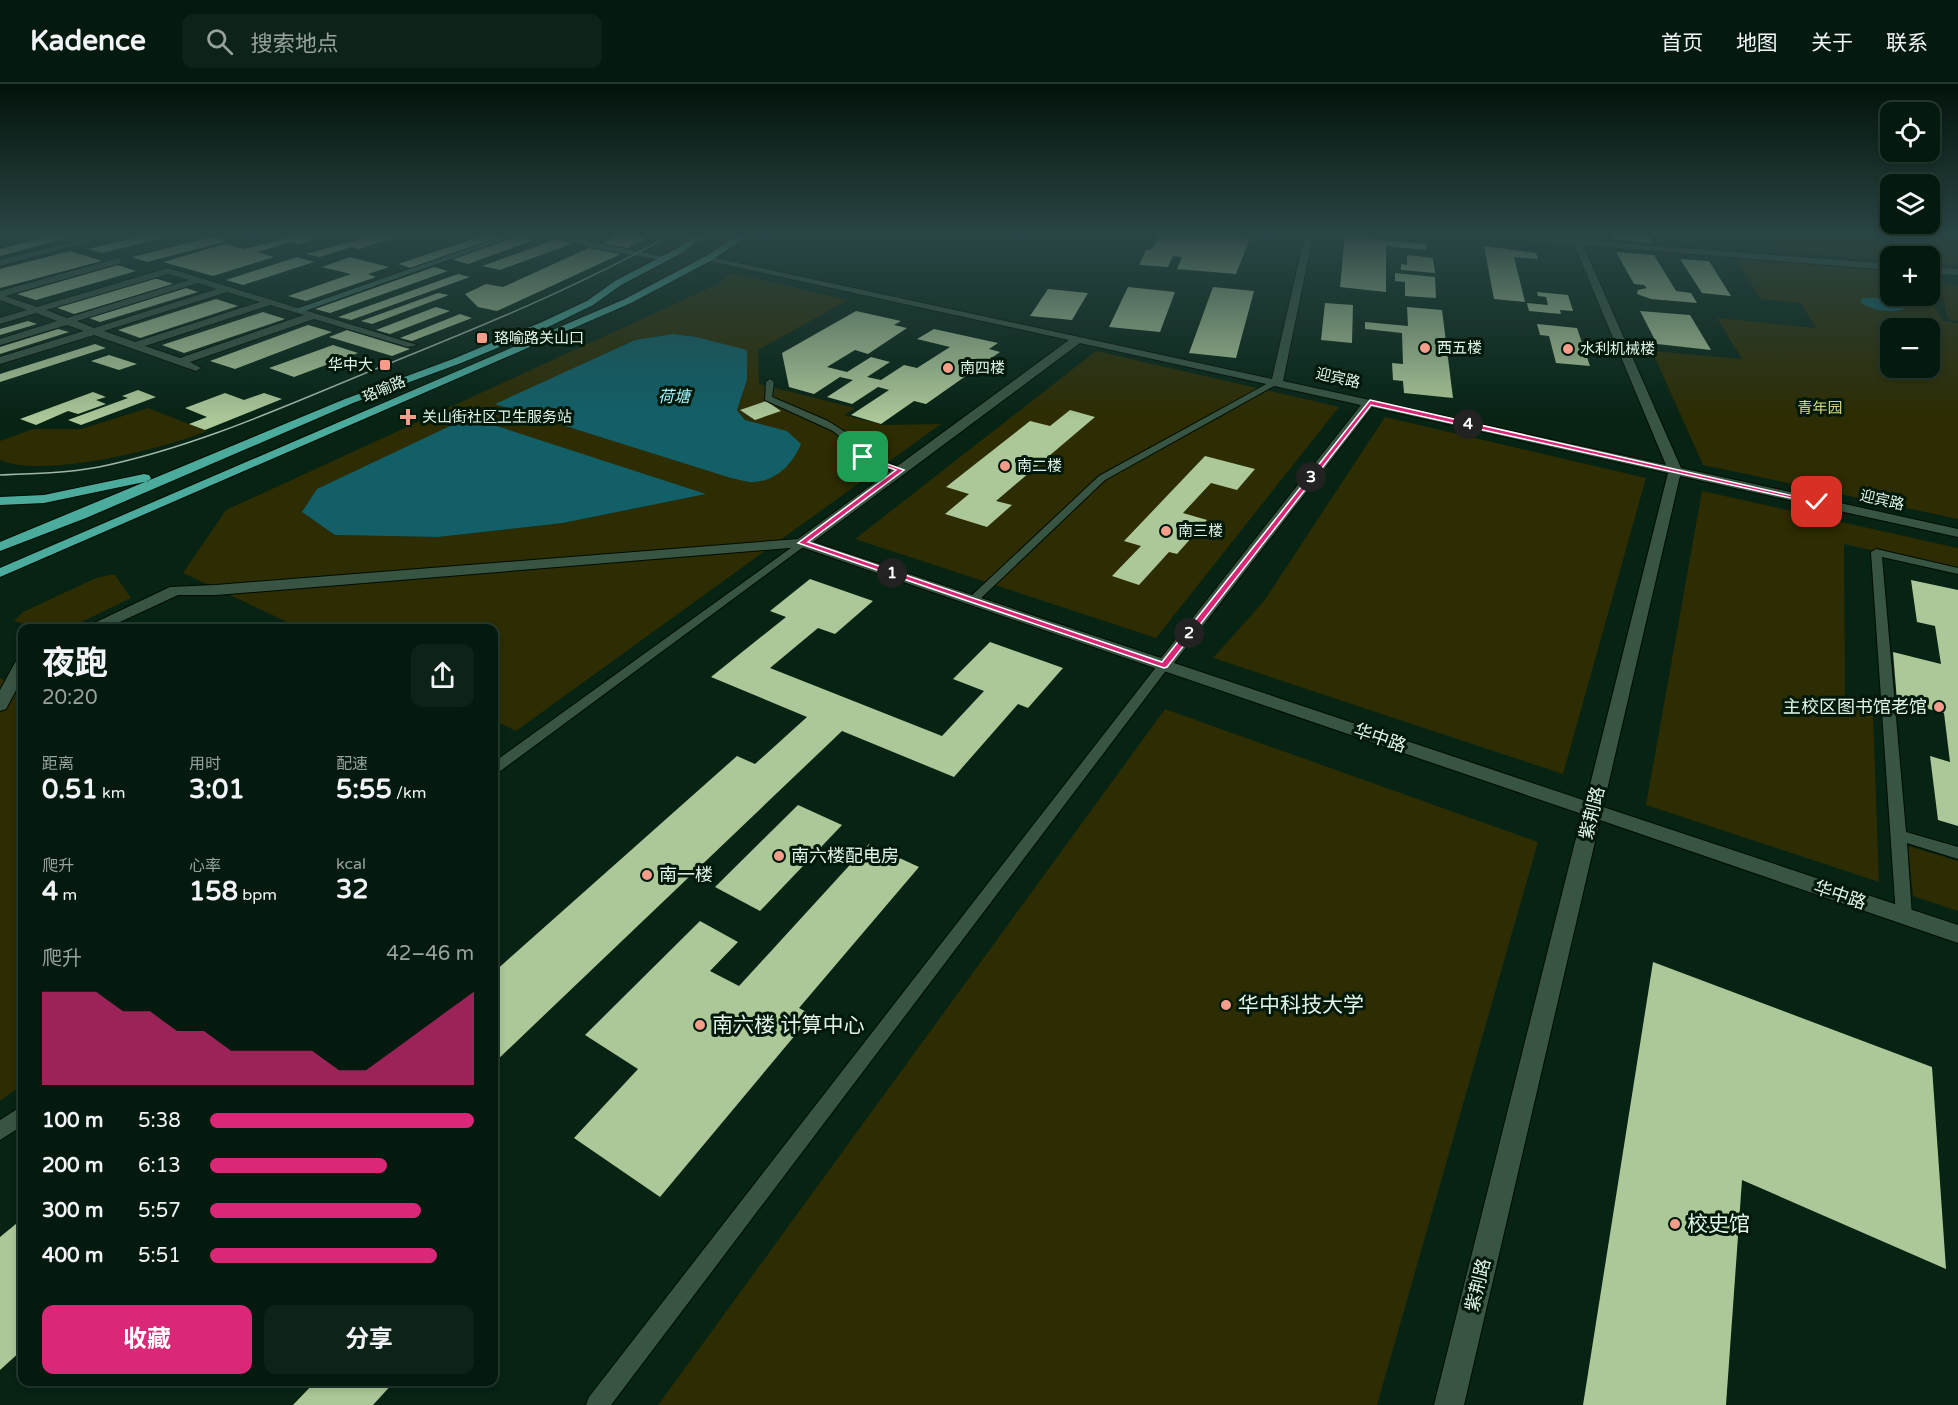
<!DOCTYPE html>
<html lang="zh">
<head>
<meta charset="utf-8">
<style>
  :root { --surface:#041a0f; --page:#0d2318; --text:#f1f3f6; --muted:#97a19e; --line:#25382f; --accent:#db2777 }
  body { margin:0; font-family:"Varela Round","Noto Sans SC",sans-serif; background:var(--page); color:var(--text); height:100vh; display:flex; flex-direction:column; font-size:22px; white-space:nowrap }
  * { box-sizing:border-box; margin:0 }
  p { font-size:20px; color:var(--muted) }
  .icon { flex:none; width:33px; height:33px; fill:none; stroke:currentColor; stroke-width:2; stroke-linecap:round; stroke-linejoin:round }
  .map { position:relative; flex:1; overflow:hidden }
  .drawer { position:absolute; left:18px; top:540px; width:480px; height:762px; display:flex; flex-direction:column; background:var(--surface); border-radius:12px; box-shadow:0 3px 9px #0003,0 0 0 2px var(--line) }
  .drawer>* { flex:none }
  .tools { position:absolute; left:1880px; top:18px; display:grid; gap:12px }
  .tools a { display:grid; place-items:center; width:60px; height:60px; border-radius:12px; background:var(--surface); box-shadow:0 3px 9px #0003,0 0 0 2px var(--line); font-size:30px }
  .pin { position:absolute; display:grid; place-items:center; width:51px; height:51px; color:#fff; margin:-26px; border-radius:12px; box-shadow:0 3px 9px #0006 }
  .km { position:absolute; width:30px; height:30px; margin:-15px; border-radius:50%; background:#222; color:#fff; font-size:16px; line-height:30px; text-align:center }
  .round { display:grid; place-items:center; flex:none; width:63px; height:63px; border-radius:12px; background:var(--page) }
  .head { display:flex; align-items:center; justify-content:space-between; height:102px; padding:0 24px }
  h1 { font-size:33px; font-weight:700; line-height:45px }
  .stats { display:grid; grid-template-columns:repeat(3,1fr); gap:9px; height:102px; padding:6px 24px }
  .stats div { display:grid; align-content:center }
  .stats b { font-size:26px; font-weight:700 }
  .stats small { font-size:16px; font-weight:400 }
  .stats p { font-size:16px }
  .chart { height:168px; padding:12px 24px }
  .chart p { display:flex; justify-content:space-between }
  .chart svg { width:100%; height:108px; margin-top:6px; fill:var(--accent); opacity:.7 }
  .button { display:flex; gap:12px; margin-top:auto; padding:12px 24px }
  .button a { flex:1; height:69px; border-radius:12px; background:var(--accent); color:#fff; font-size:24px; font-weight:700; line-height:69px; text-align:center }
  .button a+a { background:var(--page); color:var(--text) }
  ul { padding:0 24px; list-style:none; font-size:20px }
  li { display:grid; grid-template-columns:96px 72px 1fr; align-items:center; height:45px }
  li i { height:15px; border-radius:8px; background:var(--accent) }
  header { display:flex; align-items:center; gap:36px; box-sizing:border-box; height:84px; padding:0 30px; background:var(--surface); border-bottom:2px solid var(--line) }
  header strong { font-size:28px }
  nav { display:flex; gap:33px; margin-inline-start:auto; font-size:21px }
  .search { width:420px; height:54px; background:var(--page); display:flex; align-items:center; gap:15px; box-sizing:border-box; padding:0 21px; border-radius:12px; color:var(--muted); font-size:22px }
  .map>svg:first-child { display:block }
  .green { fill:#2d2c02; fill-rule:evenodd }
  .water { fill:#125f68 }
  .building { fill:#acc798 }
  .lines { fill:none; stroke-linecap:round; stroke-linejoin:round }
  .lane-casing { stroke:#000c02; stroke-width:2 }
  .street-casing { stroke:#000c02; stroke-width:2 }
  .secondary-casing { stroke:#000c02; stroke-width:2 }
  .highway-casing { stroke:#000c02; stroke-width:2 }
  .lane { fill:#385543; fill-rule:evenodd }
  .street { fill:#385543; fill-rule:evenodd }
  .secondary { fill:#3e6f5e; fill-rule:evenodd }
  .highway { fill:#4bab9d; fill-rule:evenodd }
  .tram { stroke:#a1b5a9; stroke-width:1.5 }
  .route { fill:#db2777; stroke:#fff; stroke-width:1.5 }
  .poi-dot { fill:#f49d8b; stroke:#00190b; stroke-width:2 }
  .labels { text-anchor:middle; stroke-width:6; stroke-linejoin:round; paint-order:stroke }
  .far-poi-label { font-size:15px; fill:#e3f3e8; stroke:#00190b; text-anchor:start }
  .far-street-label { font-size:15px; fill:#e3f3e8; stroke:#00190b }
  .far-park-label { font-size:15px; fill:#d6d686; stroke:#00190b }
  .far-water-label { font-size:16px; font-style:italic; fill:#a1f3ff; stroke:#00190b }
  .poi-label { font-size:18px; fill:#e3f3e8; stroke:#00190b; text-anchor:start }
  .street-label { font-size:18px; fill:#e3f3e8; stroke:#00190b }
  .near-poi-label { font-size:21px; fill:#e3f3e8; stroke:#00190b; text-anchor:start }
</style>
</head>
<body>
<header>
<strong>Kadence</strong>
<div class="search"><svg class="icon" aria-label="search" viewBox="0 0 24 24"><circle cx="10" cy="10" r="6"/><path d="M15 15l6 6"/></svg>搜索地点</div>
<nav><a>首页</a><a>地图</a><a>关于</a><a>联系</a></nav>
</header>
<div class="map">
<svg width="1958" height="1321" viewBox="0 0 1958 1321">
  <rect width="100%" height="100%" fill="#062314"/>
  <path class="green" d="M1767 151H1958V182L1929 179V172H1890V176L1781 168Z
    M1734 172 1890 185V212H1928L1943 237 1958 239V435L1703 381 1652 267 1742 275 1717 234 1816 244 1801 219 1761 215ZM1890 244H1929V284H1890Z
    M731 189 848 216 758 266 759 300 855 324 844 331 883 341 941 340 516 647 494 636V544H300L183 489 226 426 720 199ZM673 250 747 296 737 326 745 336 763 342 496 320 635 256ZM705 410 563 439 438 453 335 451Z
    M1939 199 1958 202V237L1948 235Z
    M1096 267 1339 323 1156 554 855 455Z
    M148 324 207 347C163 365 43 395 0 376V357L33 345H81Z
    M1385 333 1646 394 1563 690 1213 574 1264 517Z
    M1702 407 1958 464V486L1844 460 1845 614 1873 630 1879 798 1646 721Z
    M109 491H115L131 514 69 544H39L14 537 23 528 96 494Z
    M0 594 22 608V1001L0 1017Z
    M1165 625 1538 758 1377 1321H658Z
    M1908 762 1958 777V827L1913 812Z"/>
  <path class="water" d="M1863 214C1876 213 1896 214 1904 225 1890 230 1871 226 1860 218Z
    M673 250 696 253 747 266V296L737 326 745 336 787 347 801 360C793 379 778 396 755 398 748 399 738 395 731 394L495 320 635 256Z
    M469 333 706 410 563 439 438 453 335 451 302 428 317 405Z"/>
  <path class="building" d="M53 151H78L0 172V165Z
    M147 151H173L102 169 88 165Z
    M300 151H327L298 160 290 158 258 168 248 165 274 173 213 192 163 178 225 160 244 165Z
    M375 151H402L359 165 351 163 320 173 306 170Z
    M486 151H506L411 184 398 180Z
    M618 151H636L649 152 628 164 600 161Z
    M1160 151H1211L1239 153 1249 157 1236 190 1177 185 1182 173 1173 172 1168 183 1139 181 1146 166H1151Z
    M1345 151H1370L1369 155 1426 160V166L1386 162V208L1340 203Z
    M1611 151H1649L1653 159 1613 155Z
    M517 152 534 156 468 180 451 175Z
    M212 153 227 157 147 178 132 173Z
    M557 155 574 159 500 186 482 182Z
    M1484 162 1536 169 1538 175 1514 173 1525 218 1494 215Z
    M591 163 623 169 497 227 478 223 465 210 486 200 503 203Z
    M70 167 102 177 0 204V185Z
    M1616 168 1654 171 1676 207 1691 209 1697 219 1651 215 1637 210 1638 206 1647 204 1644 201 1634 200Z
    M1407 171 1433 174 1435 189 1401 186V180L1407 181Z
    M297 173 314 178 243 201 226 196Z
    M350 173 389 183 368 190 376 193 306 217 288 212 351 190 322 183Z
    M1680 175 1709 177 1731 212 1702 209Z
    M117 181 136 187 36 216 17 210Z
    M434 183 448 187 330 229 315 225Z
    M1395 189 1435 193 1436 214 1405 212V198L1395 197Z
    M458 190 470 193 351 236 338 233Z
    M154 194 174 200 74 230 55 223Z
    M1128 203 1175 208 1160 248 1109 243Z
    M1213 203 1254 207 1236 274 1189 269Z
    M186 204 198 208 100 238 89 234Z
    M1048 205 1088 209 1072 236 1030 232Z
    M1537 208 1568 211 1573 227 1560 226 1561 230 1529 227 1527 219 1548 221 1546 213 1538 212Z
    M438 209 449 211 372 240 361 237Z
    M216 215 238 222 140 254 118 246Z
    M1325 219 1353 221 1352 259 1321 256Z
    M436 223 450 227 390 250 376 246Z
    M1407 223 1442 226 1453 314 1404 309 1403 297 1393 296 1392 279 1403 280 1402 249 1365 245V238L1408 242Z
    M856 227 901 237 894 241 907 244 868 270 855 266 827 283 847 288 871 273 890 278 867 293 881 296 904 281 917 284 950 263 917 255 934 245 998 259 989 265 1000 268 926 320 914 317 881 340 851 331 889 306 878 303 852 320 827 313 853 296 840 293 814 310 789 303 782 269Z
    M1640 227 1690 231 1711 266 1657 260Z
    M263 228 285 235 184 269 162 261Z
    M460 230 472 234 412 257 400 254Z
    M28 237 37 240 0 251V245Z
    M1537 240 1577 244 1590 282 1556 279 1549 252 1540 251Z
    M308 241 332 248 235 285 210 277Z
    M58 245 69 248 0 270V263Z
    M347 246 410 265 392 272 329 253Z
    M95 260 106 264 0 298V290Z
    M333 261 358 269 294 293 269 284Z
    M109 271 137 280 119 286 91 277Z
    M138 306 156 313 81 341 68 336 128 314 122 312Z
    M93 308 106 313 96 316 106 320 78 330 68 327 36 341 20 335Z
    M225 309 244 316 264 309 282 315 205 346 189 340 207 333 185 324Z
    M766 317 781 327 755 336 740 326Z
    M1070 326 1095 333 996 417 1012 421 987 443 945 430 969 410 946 403 1030 337 1050 342Z
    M1205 372 1255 385 1237 406 1211 399 1183 429 1207 436 1177 470 1169 468 1139 501 1112 492 1141 462 1124 457Z
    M810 495 873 517 835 550 818 544 770 584 942 652 984 607 953 595 990 558 1063 584 1028 624 1018 620 954 693 842 647 494 979V888L737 672 755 680 807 633 711 593 786 533 770 527Z
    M1911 496 1958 506V742L1938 736 1930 672 1950 678 1944 629 1897 617 1893 568 1941 580 1935 542 1917 538Z
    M798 721 842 741 760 827 715 803Z
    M869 760 919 783 799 924 812 931 660 1113 574 1054 638 985 585 951 700 837 738 858 710 887 739 902Z
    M1653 878 1932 983 1946 1185 1742 1096 1726 1321H1583Z
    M22 1135V1266L0 1286V1153Z
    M315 1298H394L373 1321H293Z"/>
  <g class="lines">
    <g class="lane-casing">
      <path id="lane" d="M770 295 774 298 772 313 828 337 850 351 866 371 906 386 901 389 860 375 852 363 833 347 765 316 766 298Z
        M1274 296 1281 298 1105 396 977 518H969V514L1099 392Z
        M802 456 806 457V461L499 688 494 690V678Z
        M1876 465 1958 484V490L1882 473 1906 748 1958 763V775L1907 759 1912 832 1910 836 1904 838 1898 836 1896 832 1871 468Z
        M1164 577 1168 578 1170 581 1168 584 611 1321H586L589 1313 1160 578Z
        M22 1022V1042L0 1056V1036Z"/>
    </g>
    <g class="street-casing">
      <path id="street" d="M101 151H113L0 182V176Z
        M1305 151H1313L1283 297 1666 381 1574 160 1488 154 1484 151 1571 155 1570 151H1578L1580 156 1890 180V186L1583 161 1681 384 1958 445V453L1680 392 1603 723 1958 841V859L1600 736 1464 1321H1434L1582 730 801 463 216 511H178L107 544H88L90 541 170 503 216 501 798 455 1069 256 709 177 706 176V172L1272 295ZM1080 259 1361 321 1161 574 813 458ZM1372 323 1668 389 1586 717 1174 579Z
        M118 174 121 175V179L5 212 37 223 168 184 417 261 408 263 314 235 190 278 201 284 196 287 94 251 0 280V273L84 247 67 241 0 261V255L57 237 36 229 0 240V234L27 226 0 216V207ZM168 190 189 196 67 234 46 226ZM198 199 217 205 94 244 77 237ZM227 208 260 218 135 258 104 247ZM270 221 304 231 180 274 145 262Z
        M1929 183 1958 185V191L1929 189Z
        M22 576V595L6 625 0 627V606L16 577Z"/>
    </g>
    <g class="secondary-casing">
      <path id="secondary" d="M507 151H518L302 228 293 226Z
        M546 151H559L670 174 666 177 593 164Z"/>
    </g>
    <g class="highway-casing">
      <path id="highway" d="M697 151H706L682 169 621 201 593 221 550 242 461 279 353 319 86 434 0 467V458L345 315 453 275 542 238 587 217 615 197 676 165Z
        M739 151H748L712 176 631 219 0 493V484L625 215 706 172Z
        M144 390 149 391 151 394 149 397 44 419 0 421V413L44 411Z"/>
    </g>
    <use href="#lane" class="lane"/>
    <use href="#street" class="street"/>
    <use href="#secondary" class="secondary"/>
    <use href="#highway" class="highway"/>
    <path class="tram" d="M0 391C33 390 67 389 99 383 195 363 283 323 373 286 474 245 575 205 670 151"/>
  </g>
  <linearGradient id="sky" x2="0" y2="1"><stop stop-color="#03130b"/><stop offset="0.45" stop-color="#2a4545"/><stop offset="1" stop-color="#2a4545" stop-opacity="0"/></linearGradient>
  <rect width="1958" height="336" fill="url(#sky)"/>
  <path class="route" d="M1370 316 1820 418 1817 420 1371 321 1167 583 1164 584 798 459 896 386 859 373 865 372 904 386 808 458 1162 578Z"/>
  <g class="poi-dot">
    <rect x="476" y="248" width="12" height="12" rx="3"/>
    <circle cx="1425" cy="264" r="6"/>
    <circle cx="1568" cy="265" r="6"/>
    <rect x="379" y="275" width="12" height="12" rx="3"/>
    <circle cx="948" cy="284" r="6"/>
    <path d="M405 324h6v6h6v6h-6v6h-6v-6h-6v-6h6z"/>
    <circle cx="1005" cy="382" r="6"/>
    <circle cx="1166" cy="447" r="6"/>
    <circle cx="1939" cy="623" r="6"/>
    <circle cx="779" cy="772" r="6"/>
    <circle cx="647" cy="791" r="6"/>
    <circle cx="1226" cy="921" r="6"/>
    <circle cx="700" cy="941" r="6"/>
    <circle cx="1675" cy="1140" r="6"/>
  </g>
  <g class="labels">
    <g class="far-poi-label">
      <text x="494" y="259">珞喻路关山口</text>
      <text x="1437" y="269">西五楼</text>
      <text x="1580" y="270">水利机械楼</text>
      <text x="373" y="286" text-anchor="end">华中大</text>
      <text x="960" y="289">南四楼</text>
      <text x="422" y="338">关山街社区卫生服务站</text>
      <text x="1017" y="387">南二楼</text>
      <text x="1178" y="452">南三楼</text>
    </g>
    <g class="far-street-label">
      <text transform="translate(1338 294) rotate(13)" y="5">迎宾路</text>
      <text transform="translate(384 305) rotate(-23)" y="5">珞喻路</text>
      <text transform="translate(1882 416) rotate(13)" y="5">迎宾路</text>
    </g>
    <g class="far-park-label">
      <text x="1820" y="329">青年园</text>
    </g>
    <g class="far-water-label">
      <text x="674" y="318">荷塘</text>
    </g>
    <g class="poi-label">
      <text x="1927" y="629" text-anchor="end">主校区图书馆老馆</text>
      <text x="791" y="778">南六楼配电房</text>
      <text x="659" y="797">南一楼</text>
    </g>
    <g class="street-label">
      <text transform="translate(1380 654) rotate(19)" y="6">华中路</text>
      <text transform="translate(1592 729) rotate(-76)" y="6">紫荆路</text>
      <text transform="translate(1840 811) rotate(19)" y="6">华中路</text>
      <text transform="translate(1478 1201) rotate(-76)" y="6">紫荆路</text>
    </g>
    <g class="near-poi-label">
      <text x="1238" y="928">华中科技大学</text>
      <text x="712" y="948">南六楼 计算中心</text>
      <text x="1687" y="1147">校史馆</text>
    </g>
  </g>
</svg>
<div class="tools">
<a><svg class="icon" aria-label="locate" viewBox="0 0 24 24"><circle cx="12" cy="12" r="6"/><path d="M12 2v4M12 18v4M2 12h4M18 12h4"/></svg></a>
<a><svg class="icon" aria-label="layers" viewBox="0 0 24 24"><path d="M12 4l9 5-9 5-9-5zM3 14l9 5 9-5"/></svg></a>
<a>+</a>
<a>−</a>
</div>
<div class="pin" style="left:863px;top:373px;background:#1e9e55"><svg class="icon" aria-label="arrive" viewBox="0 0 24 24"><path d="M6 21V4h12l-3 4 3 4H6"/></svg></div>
<div class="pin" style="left:1817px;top:418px;background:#d93025"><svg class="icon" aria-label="check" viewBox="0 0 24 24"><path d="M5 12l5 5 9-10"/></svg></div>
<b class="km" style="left:892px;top:489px">1</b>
<b class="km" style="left:1189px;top:549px">2</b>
<b class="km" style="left:1311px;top:393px">3</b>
<b class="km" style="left:1468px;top:340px">4</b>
<section class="drawer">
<div class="head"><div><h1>夜跑</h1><p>20:20</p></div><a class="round"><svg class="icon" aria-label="share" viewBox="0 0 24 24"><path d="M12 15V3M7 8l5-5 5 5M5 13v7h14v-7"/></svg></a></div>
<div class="stats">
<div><p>距离</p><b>0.51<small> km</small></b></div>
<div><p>用时</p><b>3:01</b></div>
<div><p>配速</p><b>5:55<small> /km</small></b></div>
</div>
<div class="stats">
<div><p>爬升</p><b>4<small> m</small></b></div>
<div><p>心率</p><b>158<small> bpm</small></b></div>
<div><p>kcal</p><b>32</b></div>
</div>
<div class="chart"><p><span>爬升</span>42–46 m</p>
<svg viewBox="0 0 160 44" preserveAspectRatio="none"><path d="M0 44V6L10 6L20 6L30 14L40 14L50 22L60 22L70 30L80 30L90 30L100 30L110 38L120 38L130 30L140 22L150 14L160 6V44z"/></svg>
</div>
<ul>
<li><b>100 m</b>5:38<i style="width:100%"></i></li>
<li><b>200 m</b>6:13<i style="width:67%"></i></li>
<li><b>300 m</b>5:57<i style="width:80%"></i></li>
<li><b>400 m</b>5:51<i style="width:86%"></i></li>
</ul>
<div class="button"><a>收藏</a><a>分享</a></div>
</section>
</div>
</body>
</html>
